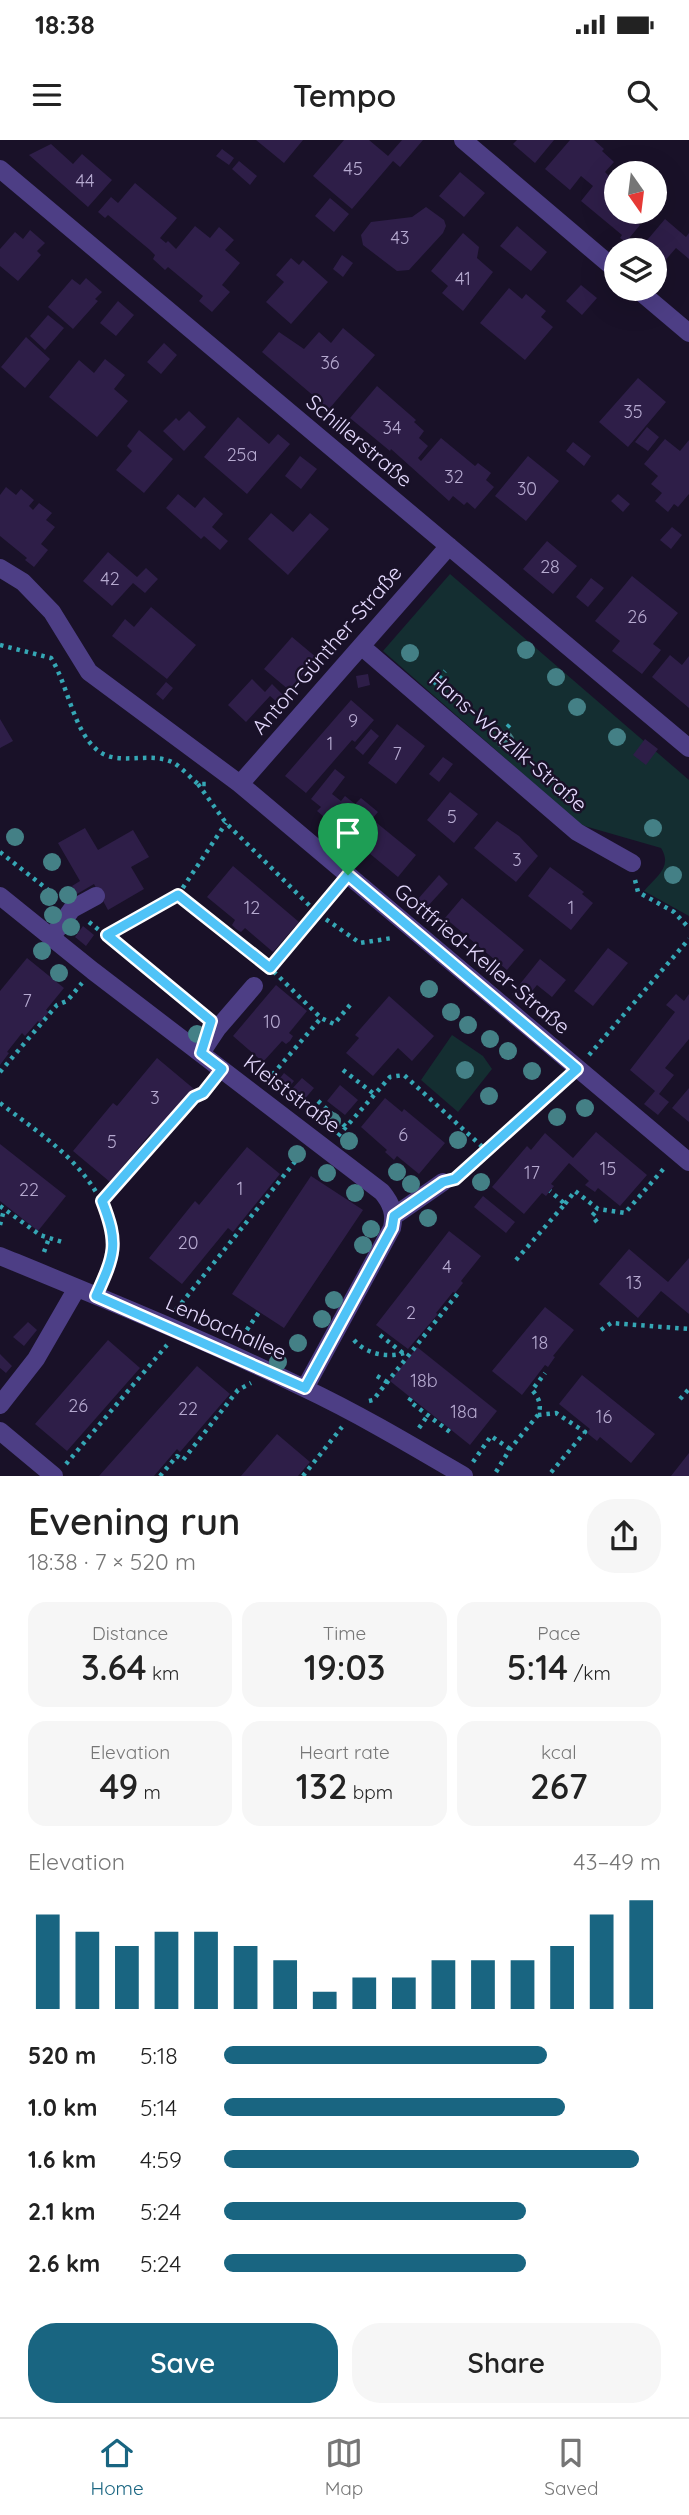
<!DOCTYPE html>
<html lang="en">
<head>
<meta charset="utf-8">
<style>
  :root { --surface:#fff; --page:#f6f6f6; --text:#222; --muted:#767676; --line:#e0e0e0; --accent:#196581 }
  body { margin:0; font-family:Quicksand,sans-serif; background:var(--page); color:var(--text); height:100vh; display:flex; flex-direction:column; font-size:26px; white-space:nowrap }
  * { box-sizing:border-box; margin:0 }
  p { font-size:23px; color:var(--muted) }
  .icon { flex:none; width:38px; height:38px; fill:none; stroke:currentColor; stroke-width:2; stroke-linecap:round; stroke-linejoin:round }
  .map { position:relative; height:1336px; overflow:hidden }
  .sheet { display:flex; flex-direction:column; background:var(--surface); flex:1 }
  .sheet>* { flex:none }
  .needle { width:46px; rotate:166deg }
  .fabs { position:absolute; left:604px; top:21px; display:grid; gap:14px }
  .fabs a { display:grid; place-items:center; width:63px; height:63px; border-radius:50%; background:var(--surface); box-shadow:0 7px 28px #0002; font-size:35px }
  .pin { position:absolute; display:grid; place-items:center; width:60px; height:60px; color:#fff; margin:-72px -30px; border-radius:50% 50% 50% 0; rotate:-45deg; box-shadow:0 0 7px #0007 }
  .pin .icon { rotate:45deg }
  .round { display:grid; place-items:center; flex:none; width:74px; height:74px; border-radius:28px; background:var(--page) }
  .headline { display:flex; align-items:center; justify-content:space-between; height:119px; padding:0 28px }
  h1 { font-size:38px; font-weight:600; line-height:52px }
  .stats { display:grid; grid-template-columns:repeat(3,1fr); gap:10px; height:119px; padding:7px 28px }
  .stats div { display:grid; align-content:center; border-radius:18px; background:var(--page); text-align:center }
  .stats b { font-size:35px; font-weight:600 }
  .stats small { font-size:19px; font-weight:400 }
  .stats p { font-size:19px }
  .chart { height:196px; padding:14px 28px }
  .chart p { display:flex; justify-content:space-between }
  .chart svg { width:100%; height:126px; margin-top:7px; stroke:var(--accent); stroke-width:6 }
  .primary-button { display:flex; gap:14px; margin-top:auto; padding:14px 28px }
  .primary-button a { flex:1; height:80px; border-radius:28px; background:var(--accent); color:#fff; font-size:28px; font-weight:600; line-height:80px; text-align:center }
  .primary-button a+a { background:var(--page); color:var(--text) }
  ul { padding:0 28px; list-style:none; font-size:23px }
  li { display:grid; grid-template-columns:112px 84px 1fr; align-items:center; height:52px }
  li i { height:18px; border-radius:9px; background:var(--accent) }
  .status { display:flex; justify-content:space-between; align-items:center; height:49px; padding:0 35px; background:var(--surface); direction:ltr }
  .status svg { height:19px; fill:currentColor }
  header { display:flex; justify-content:space-between; align-items:center; height:91px; padding:0 28px; background:var(--surface); font-size:32px; font-weight:600 }
  .tab-bar { display:flex; justify-content:space-around; align-items:center; height:98px; border-top:2px solid var(--line); background:var(--surface); font-size:19px; color:var(--muted) }
  .tab-bar a { display:grid; justify-items:center; gap:4px }
  .tab-bar .on { color:var(--accent) }
  .map>svg:first-child { display:block }
  .green { fill:#142e31 }
  .building { fill:#2e1e48 }
  .lines { fill:none; stroke-linecap:round; stroke-linejoin:round }
  .path { stroke:#35a7b5; stroke-width:4.5; stroke-dasharray:3.5 5; stroke-linecap:butt }
  .minor { stroke:#4d3e85; stroke-width:18 }
  .tree { fill:#448086 }
  .route-casing { stroke:#fff; stroke-width:14 }
  .route { stroke:#4fc3f7; stroke-width:9 }
  .labels { text-anchor:middle; stroke-width:5; stroke-linejoin:round; paint-order:stroke }
  .number-label { font-size:18px; fill:#b6aad0 }
  .street-label { font-size:21px; fill:#e4d9fd; stroke:#191128 }
</style>
</head>
<body>
<div class="status"><b>18:38</b><svg viewBox="0 0 49 12"><path d="M0 12V9h3v3zM5 12V6h3v6zM10 12V3h3v9zM15 12V0h3v12zM26 1h20v11H26zM47 4h2v5h-2z"/></svg></div>
<header><svg class="icon" aria-label="menu" viewBox="0 0 24 24"><path d="M4 6h16M4 12h16M4 18h16"/></svg>Tempo<svg class="icon" aria-label="search" viewBox="0 0 24 24"><circle cx="10" cy="10" r="6"/><path d="M15 15l6 6"/></svg></header>
<div class="map">
<svg width="689" height="1336" viewBox="0 0 689 1336">
  <rect width="100%" height="100%" fill="#191128"/>
  <path class="green" d="M450 434 689 640V776L644 751C656 737 673 727 661 708L581 685 383 511Z
    M452 895 483 916 492 929 458 972 421 940Z"/>
  <path class="building" d="M256 0H303L284 23Z
    M344 0H369L388 16 402 0H423L400 27 393 21 352 69 313 36Z
    M517 0H554L535 23 513 4Z
    M570 0H594L604 9 602 11 614 22 605 32 610 37 614 33 616 35V72H642L634 80 640 85 626 102 620 98 622 95 581 61 593 46 581 36 570 50 545 29Z
    M51 4 73 24 82 14 112 40 88 67 29 15Z
    M222 9 234 18 229 25 216 16Z
    M239 21 257 36 250 45 232 29Z
    M460 32 485 53 464 77 439 56Z
    M135 43 177 78 160 98 166 103 168 101 176 109 195 86 210 98 219 87 234 100 225 110 240 123 222 145 230 152 212 172 199 161 203 156 168 127 165 130 153 119 155 115 150 110 108 75 105 78 98 72 111 57 118 63Z
    M330 58 349 74 334 92 315 76Z
    M426 67 444 80 446 86 443 93 409 130 397 131 363 105 361 95 371 82 412 77Z
    M665 79 686 97 689 93V119L676 108 663 123 654 115V110H649L643 105Z
    M517 86 547 112 531 131 500 106Z
    M30 90 45 103 37 111 41 115 18 141 0 126V109L15 92 23 99Z
    M463 93 479 107 477 118 493 132 463 171 442 153 448 146 431 131Z
    M342 115 353 123 343 137 333 129Z
    M291 118 299 125 303 120 328 142 291 184 266 162 284 142 276 135Z
    M86 138 102 152 95 159 98 161 73 189 48 167 72 139 80 145Z
    M581 145 597 158 582 175 566 161Z
    M509 148 522 159 526 154 546 171 541 177 553 187 525 220 480 183Z
    M118 161 134 175 116 196 100 183Z
    M48 175 64 188 45 210 30 196Z
    M343 188 375 215 329 269 262 212 279 192 304 209 319 192 331 203Z
    M26 197 50 219 25 248 1 227Z
    M164 203 177 215 161 234 147 222Z
    M105 219 125 235 114 249 128 261 97 297 49 257 79 220 94 233Z
    M638 238 666 262 628 307 599 282Z
    M377 246 416 280 414 282 424 291 419 298 428 306 418 318 421 321 441 298 475 326 478 323 491 333 486 340 494 347 475 369 467 362 464 365 453 356 449 361 391 309 390 311 350 278Z
    M189 271 206 287 184 311 163 291 176 278 179 281Z
    M238 277 269 304 278 294 290 304 247 354 204 317Z
    M647 287 659 297 648 311 635 302Z
    M139 290 173 319 144 353 116 330 132 311 127 306Z
    M665 299 680 311 689 300V354L678 367 674 364 668 372 655 361 662 353 651 344 658 336 644 324Z
    M573 302 591 316 584 326 566 311Z
    M300 316 317 329 301 349 285 336Z
    M528 316 559 341 526 381 495 356Z
    M6 347 16 355 21 349 34 360 29 366 33 370 39 363 52 373 46 380 55 387 41 404 48 410 34 427 25 420 27 418 0 396V355Z
    M178 354 195 368 204 357 223 374 212 387 228 401 220 410 204 396 201 399 166 368Z
    M618 354 630 364 623 372 611 361Z
    M271 373 293 392 310 373 329 389 288 435 248 399Z
    M672 387 682 395 671 409 660 400Z
    M547 401 577 426 553 454 523 429Z
    M108 412 137 437 146 428 158 439 145 453 133 443 112 466 83 441Z
    M632 436 678 473 653 504 661 510 642 534 612 511 620 501 595 481Z
    M591 438 604 448 588 467 576 457Z
    M151 467 196 505 167 539 112 496 125 479 134 487Z
    M292 497 317 518 289 550 264 529Z
    M670 515 682 525 689 516V568L652 537Z
    M368 534 370 545 358 548 356 536Z
    M252 539 265 552 272 544 283 555 277 562 270 556 246 582 228 565Z
    M166 542 173 548 163 560 156 554Z
    M351 560 374 580 355 602 352 600 306 653 285 636Z
    M0 579 13 601 0 608Z
    M397 584 425 606 396 644 368 623Z
    M371 589 379 596 363 615 355 608Z
    M645 599 658 609 646 625 633 615Z
    M443 617 453 624 439 642 429 634Z
    M335 629 345 637 332 654 341 661 345 656 355 664 361 658 378 672 372 679 416 715 398 737 351 698 349 701 338 693 340 690 317 671 321 667 311 659Z
    M450 652 478 674 454 703 427 680Z
    M497 681 519 696 538 716 516 742 474 708Z
    M85 688 98 710 133 690 149 717 131 727 144 749 108 770 94 744 77 754 72 746 80 741 58 703Z
    M233 726 299 782 273 812 245 788 241 792 236 789 232 785 235 780 207 757Z
    M550 727 584 752 582 754 593 763 571 790 528 756Z
    M439 735 448 744 427 767 418 759Z
    M462 758 524 810 507 830 445 778Z
    M83 786 94 795 86 806 75 797Z
    M608 808 628 823 593 866 574 851Z
    M27 818 64 848 46 870 49 872 40 883 38 881 25 896 22 893 7 912 9 913 0 925V851Z
    M540 819 566 840 552 857 537 845 523 862 512 854Z
    M276 845 307 871 289 893 293 896 290 901 286 904 282 901 263 922 233 896Z
    M676 854 684 861 689 854V899L665 928 674 935 659 954 669 962 658 975 644 964 655 951 630 930 675 872 666 865Z
    M389 856 434 896 412 921 398 908 373 936 346 913 359 898 355 895Z
    M157 918 194 949 154 997 150 994 110 1042 73 1011 113 963 117 966Z
    M284 933 294 941 287 950 277 942Z
    M302 938 314 948 303 961 291 950Z
    M340 945 358 960 345 975 327 961Z
    M689 948V982L672 968Z
    M385 958 402 972 404 969 445 1003 419 1034 397 1016 394 1020 385 1012 387 1010 361 987Z
    M596 992 647 1035 620 1066 598 1048 595 1052 585 1045 589 1041 569 1023 551 1044 554 1046 546 1056 542 1053 524 1074 492 1047 527 1006 531 1010 545 993 573 1018Z
    M0 1004 66 1056 38 1091 0 1061Z
    M247 1007 280 1034 233 1092 228 1088 182 1144 149 1118 195 1061 199 1065Z
    M311 1036 363 1070 284 1188 232 1154Z
    M483 1056 515 1082 506 1093 474 1067Z
    M449 1091 481 1116 461 1141 463 1143 455 1153 453 1152 436 1173 438 1174 408 1209 376 1185Z
    M629 1109 668 1142 689 1118V1174L661 1151 638 1178 599 1144Z
    M545 1167 574 1190 553 1216 555 1217 548 1227 545 1225 522 1255 492 1231Z
    M28 1182 37 1190 24 1206 13 1197Z
    M108 1200 140 1228 67 1311 35 1284Z
    M417 1207 497 1271 470 1305 390 1241Z
    M0 1214 12 1226 6 1233 0 1228Z
    M197 1226 230 1254 180 1312 177 1309 154 1336H99Z
    M582 1235 655 1294 631 1323 600 1297 597 1301 587 1293 590 1289 559 1264Z
    M277 1294 310 1322 298 1336H241Z
    M689 1313V1336H671Z"/>
  <g class="lines">
    <path class="path" d="M0 505 51 518C68 545 73 589 96 609 117 628 149 610 174 623 182 628 191 638 198 644H208
      M433 544 445 531
      M496 600 512 582
      M198 644 226 683 317 773 360 803 392 798
      M0 712 57 757
      M635 740 638 752 674 772 689 788
      M178 755 226 683
      M89 782 204 875
      M107 795 178 755 270 828 321 878 334 884 350 865
      M270 828 337 749
      M589 915 689 799
      M343 930 374 954
      M0 932 57 865 67 861 82 843
      M267 941 321 878
      M318 961 346 987
      M0 963C44 997 87 1023 108 1076 112 1086 116 1098 114 1108 113 1118 108 1130 104 1139
      M338 996 390 937 404 935 488 1012
      M458 1036 564 942
      M102 1061 194 957 203 953 210 944
      M565 1064 575 1051 598 1069 625 1073 666 1026
      M0 1066 40 1095 62 1102
      M597 1082 592 1076 598 1069
      M0 1085 4 1070
      M44 1112 49 1098
      M516 1120 565 1064 550 1051
      M176 1170 302 1013
      M601 1190 611 1183 689 1189
      M380 1195 404 1214
      M242 1197 259 1172
      M354 1200C366 1214 386 1218 404 1213
      M377 1236 387 1242
      M411 1258 409 1261 450 1292 452 1291
      M680 1259 689 1249
      M369 1261 373 1260 459 1152
      M538 1275 556 1273 585 1292 548 1336
      M419 1288 428 1275
      M473 1322 491 1296 510 1309
      M66 1324 167 1205
      M496 1332 510 1309 538 1275C542 1265 539 1258 532 1250L545 1233
      M160 1336 177 1316 183 1320 238 1250 251 1243
      M303 1336 342 1287"/>
    <path class="minor" d="M463 0 616 130
      M0 29 689 608
      M637 149 689 193
      M0 428 23 442 52 472 89 532 240 644 689 1022
      M361 506 577 692 632 723
      M240 644 449 406
      M0 756 93 831 382 1052C392 1064 395 1074 392 1088L305 1248
      M51 798 72 769 96 756
      M201 913 217 889 254 846
      M394 1076 443 1042
      M0 1116C102 1158 205 1200 304 1248 359 1274 411 1305 464 1336
      M0 1265 36 1219 77 1148
      M0 1291 54 1336"/>
  </g>
  <g class="tree">
    <circle cx="526" cy="510" r="9"/>
    <circle cx="410" cy="513" r="9"/>
    <circle cx="556" cy="537" r="9"/>
    <circle cx="577" cy="567" r="9"/>
    <circle cx="617" cy="597" r="9"/>
    <circle cx="505" cy="600" r="9"/>
    <circle cx="653" cy="688" r="9"/>
    <circle cx="15" cy="697" r="9"/>
    <circle cx="52" cy="722" r="9"/>
    <circle cx="673" cy="735" r="9"/>
    <circle cx="68" cy="755" r="9"/>
    <circle cx="49" cy="757" r="9"/>
    <circle cx="53" cy="775" r="9"/>
    <circle cx="71" cy="787" r="9"/>
    <circle cx="42" cy="811" r="9"/>
    <circle cx="59" cy="833" r="9"/>
    <circle cx="429" cy="849" r="9"/>
    <circle cx="451" cy="872" r="9"/>
    <circle cx="468" cy="885" r="9"/>
    <circle cx="197" cy="894" r="9"/>
    <circle cx="490" cy="899" r="9"/>
    <circle cx="508" cy="911" r="9"/>
    <circle cx="465" cy="930" r="9"/>
    <circle cx="532" cy="931" r="9"/>
    <circle cx="489" cy="956" r="9"/>
    <circle cx="585" cy="968" r="9"/>
    <circle cx="557" cy="977" r="9"/>
    <circle cx="332" cy="981" r="9"/>
    <circle cx="458" cy="1000" r="9"/>
    <circle cx="349" cy="1001" r="9"/>
    <circle cx="297" cy="1014" r="9"/>
    <circle cx="397" cy="1032" r="9"/>
    <circle cx="327" cy="1033" r="9"/>
    <circle cx="481" cy="1042" r="9"/>
    <circle cx="411" cy="1044" r="9"/>
    <circle cx="355" cy="1053" r="9"/>
    <circle cx="428" cy="1078" r="9"/>
    <circle cx="371" cy="1089" r="9"/>
    <circle cx="363" cy="1105" r="9"/>
    <circle cx="334" cy="1160" r="9"/>
    <circle cx="322" cy="1179" r="9"/>
    <circle cx="298" cy="1203" r="9"/>
    <circle cx="278" cy="1222" r="9"/>
  </g>
  <g class="lines">
    <g class="route-casing">
      <path id="route" d="M348 735 577 929 455 1039 443 1042 394 1076 392 1088 305 1248 96 1156C115 1114 119 1104 102 1061L194 957 203 953 222 929 201 913 211 881 107 795 178 755 270 828Z"/>
    </g>
    <use href="#route" class="route"/>
  </g>
  <g class="labels">
    <g class="number-label">
      <text x="353" y="35">45</text>
      <text x="85" y="47">44</text>
      <text x="400" y="104">43</text>
      <text x="463" y="145">41</text>
      <text x="330" y="229">36</text>
      <text x="633" y="278">35</text>
      <text x="392" y="294">34</text>
      <text x="242" y="321">25a</text>
      <text x="454" y="343">32</text>
      <text x="527" y="355">30</text>
      <text x="550" y="433">28</text>
      <text x="110" y="445">42</text>
      <text x="637" y="483">26</text>
      <text x="353" y="587">9</text>
      <text x="330" y="610">1</text>
      <text x="397" y="620">7</text>
      <text x="452" y="683">5</text>
      <text x="517" y="726">3</text>
      <text x="252" y="774">12</text>
      <text x="571" y="774">1</text>
      <text x="27" y="867">7</text>
      <text x="272" y="888">10</text>
      <text x="155" y="964">3</text>
      <text x="403" y="1001">6</text>
      <text x="112" y="1008">5</text>
      <text x="608" y="1035">15</text>
      <text x="532" y="1039">17</text>
      <text x="240" y="1055">1</text>
      <text x="29" y="1056">22</text>
      <text x="188" y="1109">20</text>
      <text x="447" y="1133">4</text>
      <text x="634" y="1149">13</text>
      <text x="411" y="1179">2</text>
      <text x="540" y="1209">18</text>
      <text x="424" y="1247">18b</text>
      <text x="78" y="1272">26</text>
      <text x="188" y="1275">22</text>
      <text x="464" y="1278">18a</text>
      <text x="604" y="1283">16</text>
    </g>
    <g class="street-label">
      <text transform="translate(359 301) rotate(40)" y="7">Schillerstraße</text>
      <text transform="translate(327 510) rotate(-49)" y="7">Anton-Günther-Straße</text>
      <text transform="translate(508 602) rotate(41)" y="7">Hans-Watzlik-Straße</text>
      <text transform="translate(482 819) rotate(40)" y="7">Gottfried-Keller-Straße</text>
      <text transform="translate(292 954) rotate(37)" y="7">Kleiststraße</text>
      <text transform="translate(226 1188) rotate(24)" y="7">Lenbachallee</text>
    </g>
  </g>
</svg>
<div class="fabs">
<a><svg class="needle" viewBox="-14 -14 28 28"><path d="M0-13l5 13h-10z" fill="#e53935"/><path d="M0 13l5-13h-10z" fill="#767676"/></svg></a>
<a><svg class="icon" aria-label="layers" viewBox="0 0 24 24"><path d="M12 4l9 5-9 5-9-5zM3 14l9 5 9-5"/></svg></a>
</div>
<div class="pin" style="left:348px;top:735px;background:#1e9e55"><svg class="icon" aria-label="arrive" viewBox="0 0 24 24"><path d="M6 21V4h12l-3 4 3 4H6"/></svg></div>
</div>
<section class="sheet">
<div class="headline"><div><h1>Evening run</h1><p>18:38 · 7 × 520 m</p></div><a class="round"><svg class="icon" aria-label="share" viewBox="0 0 24 24"><path d="M12 15V3M7 8l5-5 5 5M5 13v7h14v-7"/></svg></a></div>
<div class="stats">
<div><p>Distance</p><b>3.64<small> km</small></b></div>
<div><p>Time</p><b>19:03</b></div>
<div><p>Pace</p><b>5:14<small> /km</small></b></div>
</div>
<div class="stats">
<div><p>Elevation</p><b>49<small> m</small></b></div>
<div><p>Heart rate</p><b>132<small> bpm</small></b></div>
<div><p>kcal</p><b>267</b></div>
</div>
<div class="chart"><p><span>Elevation</span>43–49 m</p>
<svg viewBox="0 0 160 44" preserveAspectRatio="none"><path d="M5 44V11M15 44V17M25 44V22M35 44V17M45 44V17M55 44V22M65 44V27M75 44V38M85 44V33M95 44V33M105 44V27M115 44V27M125 44V27M135 44V22M145 44V11M155 44V6"/></svg>
</div>
<ul>
<li><b>520 m</b>5:18<i style="width:74%"></i></li>
<li><b>1.0 km</b>5:14<i style="width:78%"></i></li>
<li><b>1.6 km</b>4:59<i style="width:95%"></i></li>
<li><b>2.1 km</b>5:24<i style="width:69%"></i></li>
<li><b>2.6 km</b>5:24<i style="width:69%"></i></li>
</ul>
<div class="primary-button"><a>Save</a><a>Share</a></div>
</section>
<nav class="tab-bar">
<a class="on"><svg class="icon" aria-label="home" viewBox="0 0 24 24"><path d="M3 11l9-7 9 7M6 9v11h12V9"/></svg>Home</a>
<a><svg class="icon" aria-label="map" viewBox="0 0 24 24"><path d="M3 6l6-2 6 2 6-2v14l-6 2-6-2-6 2zM9 4v14M15 6v14"/></svg>Map</a>
<a><svg class="icon" aria-label="saved" viewBox="0 0 24 24"><path d="M7 4h10v16l-5-4-5 4z"/></svg>Saved</a>
</nav>
</body>
</html>
